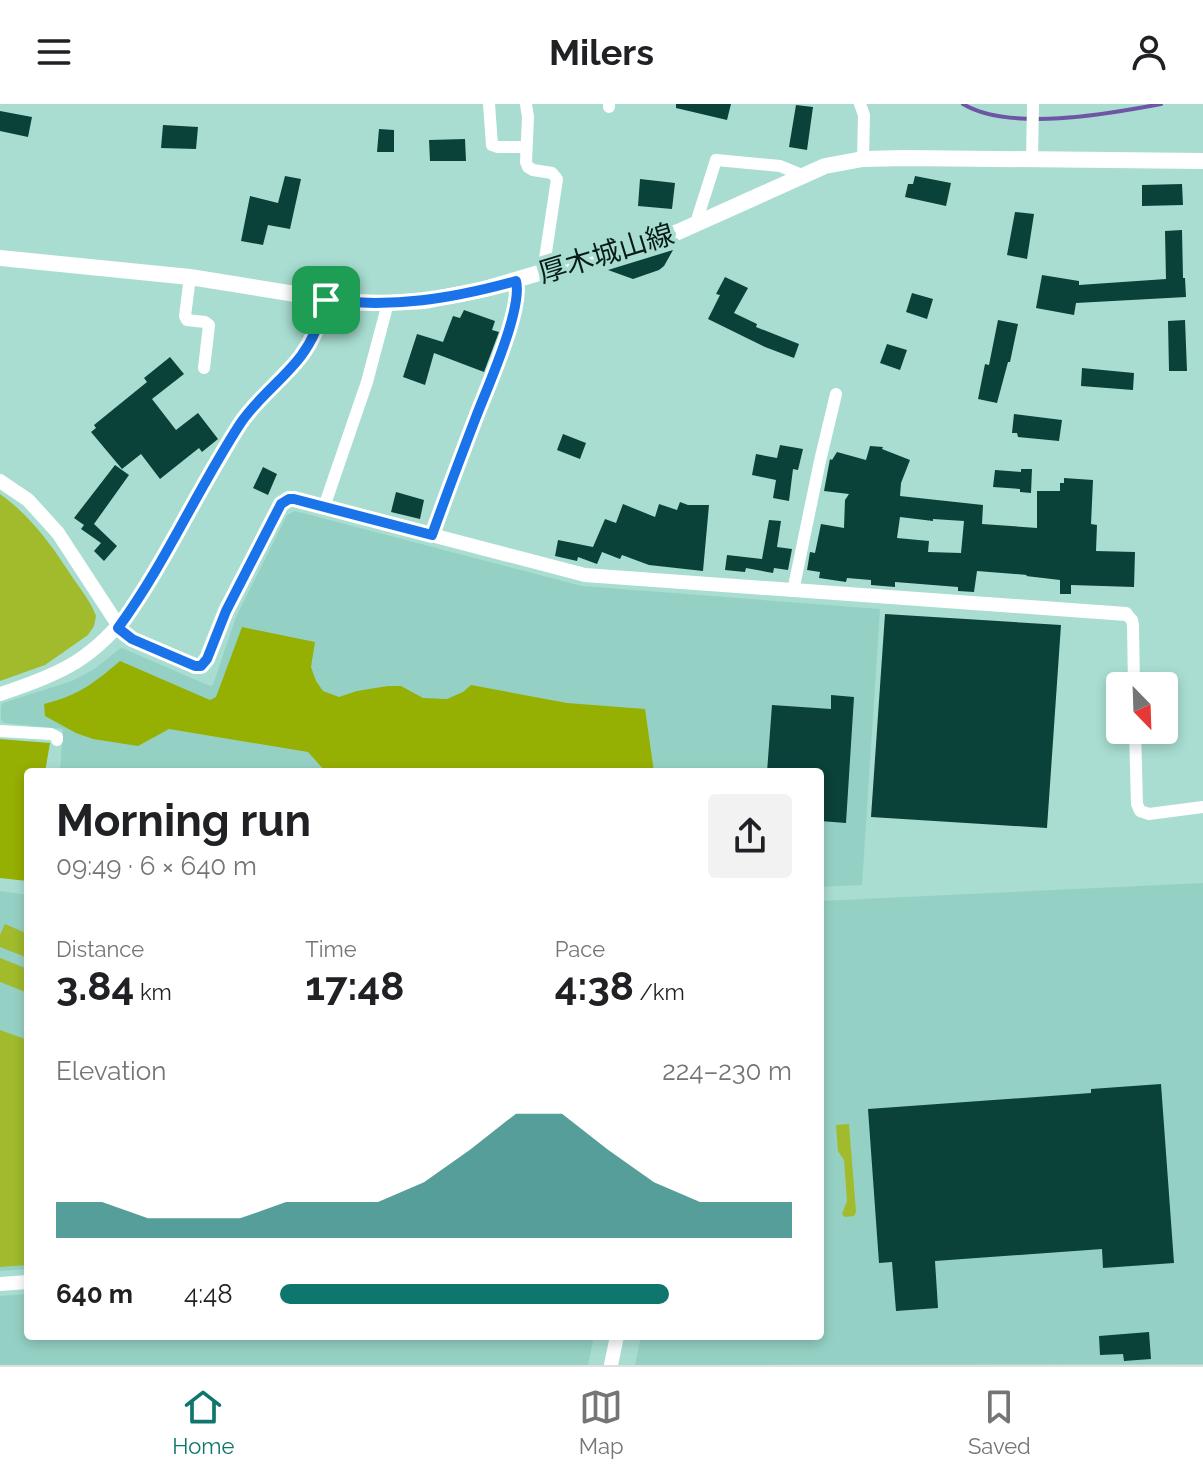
<!DOCTYPE html>
<html lang="en">
<head>
<meta charset="utf-8">
<style>
  :root { --surface:#fff; --page:#f2f2f2; --text:#202124; --muted:#757577; --line:#e0e0e0; --accent:#0f766e }
  body { margin:0; font-family:Raleway,"Noto Sans JP",sans-serif; background:var(--page); color:var(--text); height:100vh; display:flex; flex-direction:column; font-size:30px; white-space:nowrap }
  * { box-sizing:border-box; margin:0 }
  p { font-size:26px; color:var(--muted) }
  .icon { flex:none; width:44px; height:44px; fill:none; stroke:currentColor; stroke-width:2; stroke-linecap:round; stroke-linejoin:round }
  .map { position:relative; flex:1; overflow:hidden }
  .sheet { position:absolute; left:24px; top:664px; width:800px; height:572px; display:flex; flex-direction:column; background:var(--surface); border-radius:8px; box-shadow:0 4px 12px #0003 }
  .sheet>* { flex:none }
  .needle { width:52px; rotate:157deg }
  .controls { position:absolute; left:1106px; top:568px; display:grid; gap:16px }
  .controls a { display:grid; place-items:center; width:72px; height:72px; border-radius:8px; background:var(--surface); box-shadow:0 4px 12px #0003; font-size:40px }
  .pin { position:absolute; display:grid; place-items:center; width:68px; height:68px; color:#fff; margin:-34px; border-radius:16px; box-shadow:0 4px 12px #0006 }
  .round { display:grid; place-items:center; flex:none; width:84px; height:84px; border-radius:8px; background:var(--page) }
  .headline { display:flex; align-items:center; justify-content:space-between; height:136px; padding:0 32px }
  h1 { font-size:44px; font-weight:700; line-height:60px }
  .figures { display:grid; grid-template-columns:repeat(3,1fr); gap:12px; height:136px; padding:8px 32px }
  .figures div { display:grid; align-content:center }
  .figures b { font-size:40px; font-weight:700 }
  .figures small { font-size:22px; font-weight:400 }
  .figures p { font-size:22px }
  .chart { height:224px; padding:16px 32px }
  .chart p { display:flex; justify-content:space-between }
  .chart svg { width:100%; height:144px; margin-top:8px; fill:var(--accent); opacity:.7 }
  ul { padding:0 32px; list-style:none; font-size:26px }
  li { display:grid; grid-template-columns:128px 96px 1fr; align-items:center; height:60px }
  li i { height:20px; border-radius:10px; background:var(--accent) }
  header { display:flex; justify-content:space-between; align-items:center; height:104px; padding:0 32px; background:var(--surface); font-size:36px; font-weight:700 }
  .dock { display:flex; justify-content:space-around; align-items:center; height:112px; border-top:2px solid var(--line); background:var(--surface); font-size:22px; color:var(--muted) }
  .dock a { display:grid; justify-items:center; gap:4px }
  .dock .selected { color:var(--accent) }
  .map>svg:first-child { display:block }
  .built { fill:#94d1c4 }
  .green { fill:#a1bb2d }
  .forest { fill:#96af03 }
  .lines { fill:none; stroke-linecap:round; stroke-linejoin:round }
  .stream { stroke:#6f56a4; stroke-width:4 }
  .building { fill:#0a4139; fill-rule:evenodd }
  .minor { stroke:#fff; stroke-width:12 }
  .tertiary { stroke:#fff; stroke-width:14 }
  .secondary { stroke:#fff; stroke-width:16 }
  .route-casing { stroke:#fff; stroke-width:16 }
  .route { stroke:#1a73e8; stroke-width:10 }
  .labels { text-anchor:middle; stroke-width:8; stroke-linejoin:round; paint-order:stroke }
  .street-label { font-size:28px; fill:#071c18; stroke:#a9ddd1 }
</style>
</head>
<body>
<header><svg class="icon" aria-label="menu" viewBox="0 0 24 24"><path d="M4 6h16M4 12h16M4 18h16"/></svg>Milers<svg class="icon" aria-label="person" viewBox="0 0 24 24"><circle cx="12" cy="8" r="4"/><path d="M4 21q1-7 8-7t8 7"/></svg></header>
<div class="map">
<svg width="1203" height="1261" viewBox="0 0 1203 1261">
  <rect width="100%" height="100%" fill="#a9ddd1"/>
  <path class="built" d="M295 407 582 482 880 505 862 781 820 783V668H60L63 625 4 619 1 616V602L3 599 72 577 96 564 119 545 122 544 210 582 213 581 236 513 287 411Z
    M1203 779V1260L635 1261 641 1232H820V797Z
    M0 787 28 791V1165L0 1167Z
    M28 1190V1232H594L588 1261H0V1192Z"/>
  <path class="green" d="M0 390C32 413 52 442 73 474 81 486 91 498 96 512L94 522 88 531 45 561 0 577Z
    M5 820 28 830V854L0 843V831Z
    M0 854 28 865V889L0 878Z
    M0 926 25 935 28 929V1161L0 1163Z
    M849 1020 856 1108 854 1112 845 1113 842 1110 847 1097 844 1056 838 1047 836 1021Z"/>
  <path class="forest" d="M242 523 315 538 311 563 316 577 323 587 339 593 357 587 388 582H401L423 594 447 595 463 588 471 581 567 599 645 605 654 668H326L308 648 169 625 138 642 93 635 76 629 45 612 44 600C79 591 93 580 120 557L210 596 216 593Z
    M0 635 50 639 45 668H28L27 777 0 774Z"/>
  <g class="lines">
    <path class="stream" d="M963 0C1010 28 1108 10 1161 0"/>
  </g>
  <path class="building" d="M676 0H731L727 16 676 4Z
    M796 1 813 3 807 46 789 43Z
    M0 7 32 13 28 33 0 27Z
    M163 21 198 23 196 45 161 44Z
    M379 25 394 26V48H377Z
    M465 35 466 57H430L429 36Z
    M285 72 301 75 290 125 268 121 263 141 241 137 250 92 278 99Z
    M915 72 951 79 946 102 905 93 908 80H913Z
    M640 75 675 79 672 105 638 102Z
    M1182 80 1183 101 1142 102V81Z
    M1015 108 1034 110 1027 155 1007 151Z
    M1182 126 1183 174H1185L1186 193 1076 199 1074 211 1036 204 1042 171 1079 177V181L1166 175 1165 127Z
    M673 146 664 162 659 166 633 175 608 166Z
    M725 173 748 184 734 209 757 220 756 223 799 240 794 254 765 243 708 215 720 191 716 190Z
    M912 189 933 195 927 215 906 208Z
    M464 206 495 217 492 226 499 228 484 268 434 249 425 281 403 273 417 230 443 238 453 212 460 214Z
    M998 216 1018 220 1010 258H1008L997 299 978 295 985 260 989 261Z
    M1185 216 1187 267H1169L1168 217Z
    M887 240 907 246 900 266 880 259Z
    M170 253 184 270 152 295 176 326 198 309 218 335 202 348 199 344 160 375 141 350 122 365 91 328 96 324 94 321 147 278 144 274Z
    M1082 264 1134 269 1133 286 1081 282Z
    M1014 310 1062 316 1059 337 1018 333 1017 329H1012Z
    M563 330 586 339 580 355 557 346Z
    M780 341 803 345 798 366 793 365 789 397 773 394 776 376 752 371 756 350 777 354Z
    M870 342 883 343 882 345 910 356 901 379 900 392 983 401 982 420 1037 424V387H1060V379H1064V374L1093 376 1091 420 1097 421 1096 447 1135 448 1134 483 1071 481V490H1060V476L1026 472 1027 471 977 467 974 488 958 487V483L895 478V483L871 481V476L847 474 846 478 819 474 820 468 807 466 810 448 815 449 821 420 844 424 845 396 849 390 824 387 830 355 832 356 837 348 866 356ZM900 413 933 417V415L964 417 961 449 928 448 929 437 897 434Z
    M115 361 129 371 94 420 117 442 104 457 94 447 101 439 81 425 84 421 74 414Z
    M263 363 277 370 268 391 253 384Z
    M1021 365H1032L1031 389 1020 388V385L993 383 995 366 1021 368Z
    M396 388 424 396 420 415 391 408Z
    M680 398 688 401H709L703 467 649 461 622 451 620 455 602 448 597 460 578 453 577 457 555 452 558 436 593 443 605 415 616 419 623 400 655 413 659 400 677 406Z
    M769 416 781 417 777 443 792 445 788 466 774 464 773 469 746 464 745 468 725 466 727 451 762 455Z
    M885 510 1061 521 1047 724 871 713Z
    M831 591 854 593 846 719 820 717V668H767L772 601 831 605Z
    M1161 980 1174 1159 1103 1164 1102 1145 935 1157 938 1204 896 1207 892 1158 879 1159 868 1005 1091 989V985Z
    M1149 1228 1151 1255 1124 1257 1123 1250 1100 1251 1099 1232Z"/>
  <g class="lines">
    <path class="minor" d="M489 0 492 41 498 43H526
      M526 0 528 13 526 58 528 63 533 66 552 69 557 75 543 168
      M860 0 864 11 863 55
      M609 3V0
      M1032 56 1033 0
      M695 122 716 56 780 62 802 71
      M190 173 185 212 187 216 205 218 209 221 204 264
      M324 403 367 278 388 199
      M432 431C446 392 461 352 476 313 487 284 523 205 516 177
      M793 487 820 357 836 290
      M1126 510 1132 516 1133 521 1134 582
      M1135 626 1137 700 1140 707 1149 710 1203 703
      M0 627 51 630 57 633V636"/>
    <path class="tertiary" d="M0 377 28 396 58 429 124 530 132 535 195 562H201L207 555 226 507 281 400 289 395H294L585 471 1126 510
      M0 590C62 570 94 555 134 502L241 319 263 292 301 252 310 237 326 196
      M0 1180 28 1178
      M611 1261 617 1232"/>
    <path class="secondary" d="M0 154 190 173 345 198 388 199 425 197 485 185 678 128 825 62 863 55 906 54 1203 57"/>
  </g>
  <g class="lines">
    <g class="route-casing">
      <path id="route" d="M516 177C523 205 487 284 476 313 461 352 446 392 432 431L294 395H289L281 400 226 507 207 555 201 562H195L132 535 118 524C165 460 197 386 240 320 257 294 283 276 301 252 313 236 321 216 326 196 395 204 450 195 516 177Z"/>
    </g>
    <use href="#route" class="route"/>
  </g>
  <g class="labels">
    <g class="street-label">
      <text transform="translate(606 149) rotate(-17)" y="10">厚木城山線</text>
    </g>
  </g>
</svg>
<div class="controls">
<a><svg class="needle" viewBox="-14 -14 28 28"><path d="M0-13l5 13h-10z" fill="#e53935"/><path d="M0 13l5-13h-10z" fill="#757577"/></svg></a>
</div>
<div class="pin" style="left:326px;top:196px;background:#1e9e55"><svg class="icon" aria-label="arrive" viewBox="0 0 24 24"><path d="M6 21V4h12l-3 4 3 4H6"/></svg></div>
<section class="sheet">
<div class="headline"><div><h1>Morning run</h1><p>09:49 · 6 × 640 m</p></div><a class="round"><svg class="icon" aria-label="share" viewBox="0 0 24 24"><path d="M12 15V3M7 8l5-5 5 5M5 13v7h14v-7"/></svg></a></div>
<div class="figures">
<div><p>Distance</p><b>3.84<small> km</small></b></div>
<div><p>Time</p><b>17:48</b></div>
<div><p>Pace</p><b>4:38<small> /km</small></b></div>
</div>
<div class="chart"><p><span>Elevation</span>224–230 m</p>
<svg viewBox="0 0 160 44" preserveAspectRatio="none"><path d="M0 44V33L10 33L20 38L30 38L40 38L50 33L60 33L70 33L80 27L90 17L100 6L110 6L120 17L130 27L140 33L150 33L160 33V44z"/></svg>
</div>
<ul>
<li><b>640 m</b>4:48<i style="width:76%"></i></li>
</ul>
</section>
</div>
<nav class="dock">
<a class="selected"><svg class="icon" aria-label="home" viewBox="0 0 24 24"><path d="M3 11l9-7 9 7M6 9v11h12V9"/></svg>Home</a>
<a><svg class="icon" aria-label="map" viewBox="0 0 24 24"><path d="M3 6l6-2 6 2 6-2v14l-6 2-6-2-6 2zM9 4v14M15 6v14"/></svg>Map</a>
<a><svg class="icon" aria-label="saved" viewBox="0 0 24 24"><path d="M7 4h10v16l-5-4-5 4z"/></svg>Saved</a>
</nav>
</body>
</html>
